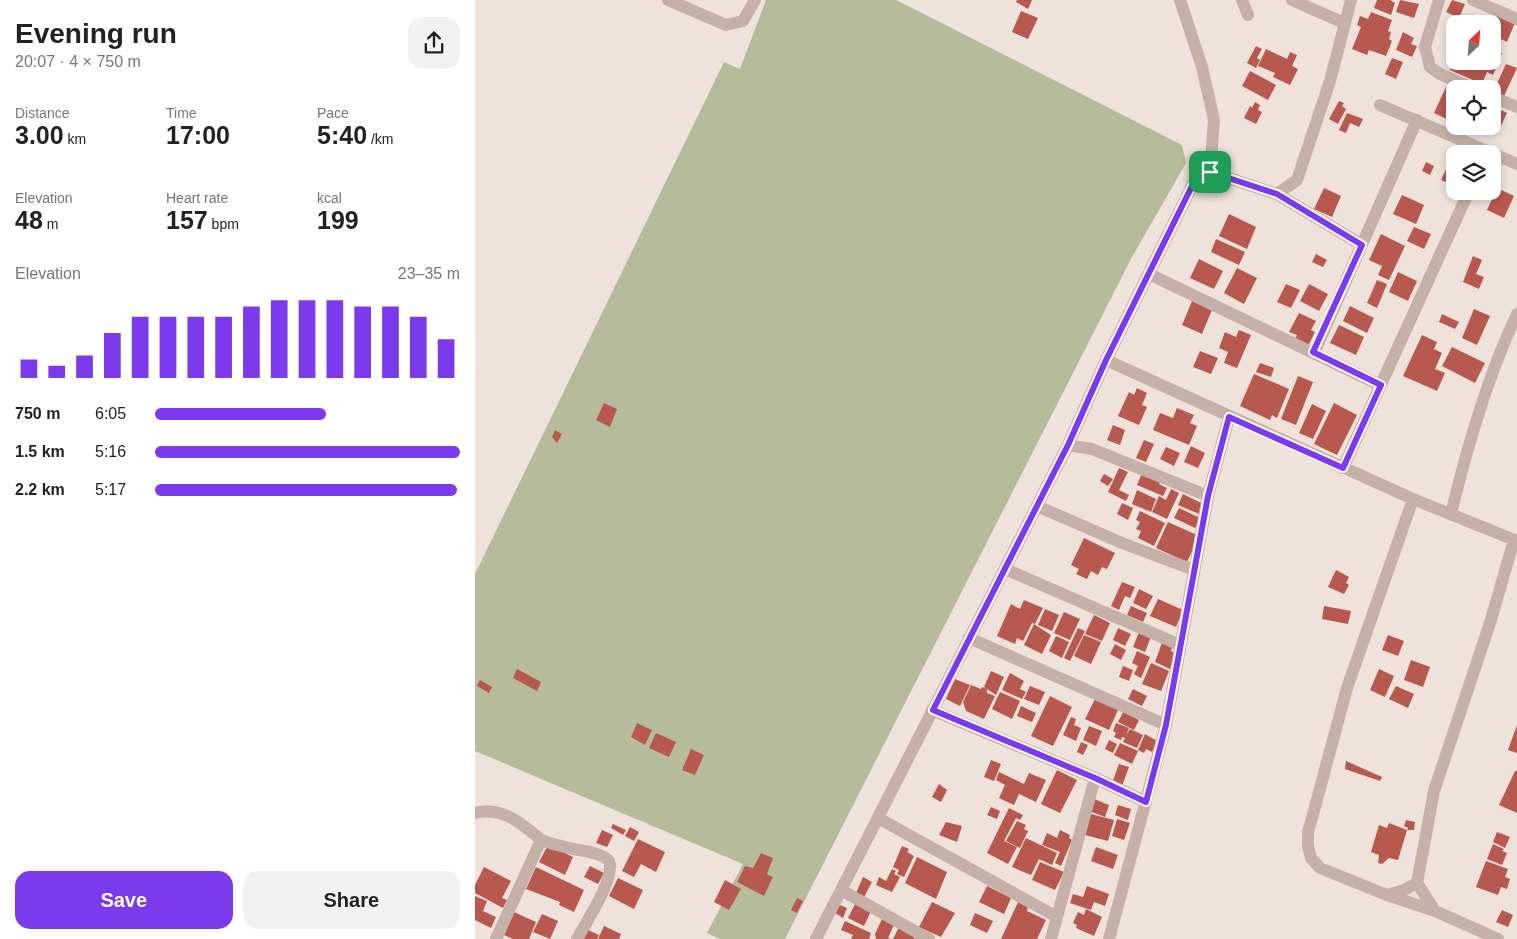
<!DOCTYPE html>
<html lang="en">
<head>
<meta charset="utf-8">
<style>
  :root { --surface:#fff; --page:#f2f2f2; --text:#222; --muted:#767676; --accent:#7c3aed }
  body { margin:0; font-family:Helvetica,sans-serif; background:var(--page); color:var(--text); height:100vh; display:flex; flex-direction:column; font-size:19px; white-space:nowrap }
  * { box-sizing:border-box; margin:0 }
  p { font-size:16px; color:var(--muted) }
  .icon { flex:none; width:28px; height:28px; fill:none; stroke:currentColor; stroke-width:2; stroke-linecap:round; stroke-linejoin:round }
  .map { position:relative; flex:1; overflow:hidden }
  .drawer { display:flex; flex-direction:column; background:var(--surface); width:475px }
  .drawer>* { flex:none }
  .needle { width:32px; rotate:25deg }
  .fabs { position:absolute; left:971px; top:15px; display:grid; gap:10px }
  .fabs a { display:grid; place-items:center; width:55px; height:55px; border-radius:10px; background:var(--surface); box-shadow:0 2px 8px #0003; font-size:25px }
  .pin { position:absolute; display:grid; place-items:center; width:42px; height:42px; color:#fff; margin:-21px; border-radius:10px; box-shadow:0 2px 8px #0006 }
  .round { display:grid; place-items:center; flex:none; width:52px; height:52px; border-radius:15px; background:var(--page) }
  .headline { display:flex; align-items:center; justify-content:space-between; height:85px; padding:0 15px }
  h1 { font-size:28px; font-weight:800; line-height:38px }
  .stats { display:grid; grid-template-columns:repeat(3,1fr); gap:8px; height:85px; padding:5px 15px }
  .stats div { display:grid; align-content:center }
  .stats b { font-size:25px; font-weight:800 }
  .stats small { font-size:14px; font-weight:400 }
  .stats p { font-size:14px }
  .chart { height:140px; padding:10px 15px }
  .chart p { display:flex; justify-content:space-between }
  .chart svg { width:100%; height:90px; margin-top:5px; stroke:var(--accent); stroke-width:6 }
  .action { display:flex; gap:10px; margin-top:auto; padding:10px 15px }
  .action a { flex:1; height:58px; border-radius:15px; background:var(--accent); color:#fff; font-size:20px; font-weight:800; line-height:58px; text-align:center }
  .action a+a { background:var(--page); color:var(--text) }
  ul { padding:0 15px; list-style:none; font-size:16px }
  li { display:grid; grid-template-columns:80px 60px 1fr; align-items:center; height:38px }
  li i { height:12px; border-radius:6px; background:var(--accent) }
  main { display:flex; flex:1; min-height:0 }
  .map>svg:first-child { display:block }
  .green { fill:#b6bb9c }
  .building { fill:#b7594f }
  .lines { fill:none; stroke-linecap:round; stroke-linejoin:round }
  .street { stroke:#c5b1a8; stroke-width:12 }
  .route-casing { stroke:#fff; stroke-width:10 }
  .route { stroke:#7c3aed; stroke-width:6 }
</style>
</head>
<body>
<main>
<section class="drawer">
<div class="headline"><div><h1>Evening run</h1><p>20:07 · 4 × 750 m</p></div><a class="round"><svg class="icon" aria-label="share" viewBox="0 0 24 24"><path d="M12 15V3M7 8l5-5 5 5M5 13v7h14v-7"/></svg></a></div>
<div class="stats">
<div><p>Distance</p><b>3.00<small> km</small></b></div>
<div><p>Time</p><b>17:00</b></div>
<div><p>Pace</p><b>5:40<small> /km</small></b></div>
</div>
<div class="stats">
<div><p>Elevation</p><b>48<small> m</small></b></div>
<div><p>Heart rate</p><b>157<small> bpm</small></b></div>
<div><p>kcal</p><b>199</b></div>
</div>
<div class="chart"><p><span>Elevation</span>23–35 m</p>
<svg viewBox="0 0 160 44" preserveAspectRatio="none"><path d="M5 44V35M15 44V38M25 44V33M35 44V22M45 44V14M55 44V14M65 44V14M75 44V14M85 44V9M95 44V6M105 44V6M115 44V6M125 44V9M135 44V9M145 44V14M155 44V25"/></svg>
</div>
<ul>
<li><b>750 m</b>6:05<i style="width:56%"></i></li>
<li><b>1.5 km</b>5:16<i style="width:100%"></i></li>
<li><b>2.2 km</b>5:17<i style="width:99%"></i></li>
</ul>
<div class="action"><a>Save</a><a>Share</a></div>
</section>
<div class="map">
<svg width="1042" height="939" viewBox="0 0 1042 939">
  <rect width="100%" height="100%" fill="#eee2da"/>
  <path class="green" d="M291 0H421L707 145 711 163 657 257 310 939H245L232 933 268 864 0 751V574L249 62 265 69Z"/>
  <path class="building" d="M542 0H557L553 9 541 2Z
    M902 0H915L920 3 916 15 899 8Z
    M925 0 944 4 939 18 921 12Z
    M977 0 990 4 984 18 971 12Z
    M546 11 563 18 553 39 537 32Z
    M896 12 917 20 913 31 916 32 914 39 917 41 911 56 894 50 892 55 877 49 886 27 882 25 885 16 893 19Z
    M1022 12 1041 20 1032 42 1024 38 1019 50 1027 53 1018 75 1012 72 1007 84 975 70 979 61H1018L1016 24Z
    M928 32 939 38 936 44 942 46 937 57 921 50Z
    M781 46 787 49 782 58 785 60 781 68 772 63Z
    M791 49 812 59 815 52 822 55 817 66 823 69 815 85 798 77 800 73 783 66Z
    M917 58 928 62 921 79 910 74Z
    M1031 64 1042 68 1029 96 1018 92Z
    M775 71 801 85 793 100 767 86Z
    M971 87 980 92V123L959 113Z
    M864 101 869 103 867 106 871 109 863 124 854 119Z
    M780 102 785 105 783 110 787 112 781 124 769 118 775 106 777 108Z
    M1026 110 1032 113 1025 128 1018 124V120L1021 122Z
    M872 113 888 119 884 127 875 123 871 133 864 130Z
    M979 152 980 153V186L966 180Z
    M951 162 959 166 955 175 947 171Z
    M849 188 866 196 857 217 839 209Z
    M1022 188 1039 196 1029 218 1012 210Z
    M927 195 949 205 941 224 918 214Z
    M754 214 781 227 772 249 744 236Z
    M939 227 956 234 949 249 932 241Z
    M906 234 930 246 914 280 903 275 907 266 894 260Z
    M741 239 770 252 764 265 736 252Z
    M841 254 852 260 848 267 837 262Z
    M998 256 1007 260 1001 274 1009 277 1004 289 988 282Z
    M724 259 748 271 739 289 715 278Z
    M762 268 782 278 769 304 749 293Z
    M923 272 942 281 933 301 914 292Z
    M902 280 912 284 902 308 892 303Z
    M811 284 825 290 816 308 802 302Z
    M834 284 853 294 844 311 825 301Z
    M717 301 737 310 727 334 707 325Z
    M875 306 899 318 892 333 868 321Z
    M999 309 1015 316 1002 345 987 338Z
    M824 313 841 321 836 330 840 332 834 344 831 345 820 339 822 335 814 332Z
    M967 314 984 322 980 329 964 322Z
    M864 325 889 337 881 355 855 343Z
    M764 330 776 335 762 368 749 363 753 352 744 348 750 332 761 337Z
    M947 335 962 342 959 349 967 353 960 369 970 373 962 391 928 376Z
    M977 347 1010 363 1000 383 967 366Z
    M725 351 743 358 736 374 718 367Z
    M785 363 799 368 796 377 781 372Z
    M779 374 814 389 802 418 797 415 795 420 765 406Z
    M823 376 838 382 821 425 806 419Z
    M662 388 672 393 667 405 672 407 664 425 643 416 654 392 659 395Z
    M129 403 142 409 135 427 121 420Z
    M859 403 882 415 862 455 839 444Z
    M837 404 851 411 838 439 824 433Z
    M702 408 719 415 715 423 722 426 714 445 678 430 685 413 698 418Z
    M638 425 650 430 645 445 632 440Z
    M80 430 87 434 82 443 77 437Z
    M669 440 679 444 671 462 661 458Z
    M716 446 730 453 723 468 709 462Z
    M691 447 705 453 699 466 685 459Z
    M644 468 653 472 644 490 654 495 651 501 633 492Z
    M667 473 686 481 684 484 692 488 688 496 662 485Z
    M629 474 638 479 633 486 625 481Z
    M696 489 704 493 692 519 677 512 684 496 691 500Z
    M662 490 681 499 676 512 657 504Z
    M708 494 728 504 724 514 703 505Z
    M647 503 658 508 653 520 642 514Z
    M704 508 725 518 720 528 699 518Z
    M665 511 690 523 679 546 663 538 666 531 661 529 665 522 661 520Z
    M693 522 724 536 712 562 681 548Z
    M609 538 640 553 632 569 627 567 623 575 616 571 612 579 601 574 604 569 596 565Z
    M861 570 874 577 871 583 874 585 869 594 853 587Z
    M647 582 660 587 655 598 650 596 644 610 636 606Z
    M664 589 678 596 671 609 658 603Z
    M683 599 708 610 701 627 675 616Z
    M549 600 568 608 560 624 557 623 548 641 542 638 540 644 522 636 536 604 545 609Z
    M656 606 672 613 668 622 652 615Z
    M849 606 876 611 873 624 847 619Z
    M570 609 584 615 577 631 563 625Z
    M589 612 605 619 595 640 579 633Z
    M619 615 635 623 627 641 610 634Z
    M559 624 576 635 567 654 549 645Z
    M603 628 610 631 595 661 589 658Z
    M643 628 656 634 650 646 638 640Z
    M664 632 676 637 670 652 658 647Z
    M609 635 626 642 616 664 599 656Z
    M913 635 929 641 923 656 907 650Z
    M581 636 594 642 587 658 574 651Z
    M688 640 698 645 696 651 702 654 695 669 680 662Z
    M640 644 651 650 646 660 635 654Z
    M662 651 675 657 666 678 659 674 663 666 657 663Z
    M936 660 955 667 948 687 929 680Z
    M676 663 694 671 686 691 667 684Z
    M648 666 658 670 654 681 644 677Z
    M42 669 66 682 62 691 38 678Z
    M904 669 919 676 910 697 895 690Z
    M516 671 529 677 521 695 509 687Z
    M535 673 549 681 545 689 551 692 547 699 527 690Z
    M480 679 495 685 485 706 471 699Z
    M5 680 17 687 14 693 2 686Z
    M496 685 506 689 507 687 512 689V693L520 696 509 719 491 711 488 702Z
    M555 686 570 692 564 705 549 699Z
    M921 686 939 694 933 708 914 699Z
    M658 689 672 696 667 706 653 699Z
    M525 692 545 701 537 719 517 709Z
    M575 696 597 707 578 746 556 736Z
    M620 699 643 710 634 730 610 719Z
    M546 706 561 713 557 722 542 716Z
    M648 712 664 720 659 730 643 722Z
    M596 717 601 719 599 725 606 728 601 741 588 735Z
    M162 723 177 730 170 745 156 737Z
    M641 723 654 728 651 735 655 729 668 735 662 748 648 742 650 738 647 737 646 740 639 737 641 733 638 731Z
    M1042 725V753L1033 750Z
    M614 726 627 731 621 746 608 740Z
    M181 733 201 742 194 757 174 748Z
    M670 734 682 741 677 752 671 749 669 753 663 750Z
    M634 740 642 744 638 753 630 749Z
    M606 742 613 745 608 755 602 752Z
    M645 743 663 751 657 764 639 755Z
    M216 749 229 755 220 775 207 770Z
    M516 760 526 764 519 781 509 777Z
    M871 761 907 777 905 781 870 769Z
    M644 764 654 767 647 786 637 783Z
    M582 770 602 780 585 813 566 804Z
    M1040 771H1042V813L1024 805Z
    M524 772 549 784 554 773 571 780 561 802 544 794 539 805 524 798 530 785 521 780Z
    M464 784 472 790 466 802 457 797Z
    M619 799 634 805 630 817 614 811Z
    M643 805 656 809 653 820 640 815Z
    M516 807 525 811 522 819 512 815Z
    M534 808 548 815 545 820 541 818 529 841 542 847 533 864 512 853Z
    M616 814 639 820 633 841 610 835Z
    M642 819 655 823 649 840 637 836Z
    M931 820 940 822 939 830H932L933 828 929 826Z
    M542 821 551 825 549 829 553 831 545 848 531 841Z
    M471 822 487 826 482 842 464 835Z
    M914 823 932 830 923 860 914 858 907 864 903 863 904 855 896 852 904 825 912 828Z
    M138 824 151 830 148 835 136 828Z
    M155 827 164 832 159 841 150 836Z
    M127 830 138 835 132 847 121 843Z
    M585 830 595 835 594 838 597 840 586 866 580 863 585 852 567 845 572 833 582 838Z
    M1022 832 1035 837 1030 848 1018 842Z
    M551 838 582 853 577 865 564 859 556 875 537 867Z
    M163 839 190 852 181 872 166 864 159 877 147 871Z
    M1018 844 1029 849 1027 851 1032 853 1027 865 1012 859Z
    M73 845 98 857 90 875 64 862Z
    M427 846 434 849 432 852 439 856 429 877 422 874 424 870 418 867Z
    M621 847 643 855 638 869 616 861Z
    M286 853 298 858 292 874 298 877 289 896 262 882 270 866 278 868Z
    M442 857 472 872 461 899 430 883Z
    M1011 861 1033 869 1030 877 1035 879 1032 889 1026 887 1023 895 1001 887Z
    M565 862 589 872 580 890 557 880Z
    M115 866 129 873 123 884 109 877Z
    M9 867 36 881 27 898 32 900 28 908 0 893V885Z
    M61 867 109 890 99 912 84 905 85 902 51 889Z
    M417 869 421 871 419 874 425 877 417 892 401 885 404 877 411 881Z
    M388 877 397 882 389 897 381 893Z
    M143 878 168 890 159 909 134 896Z
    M250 880 266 889 254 910 239 902Z
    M512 886 536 898 529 914 504 902Z
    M612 886 634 894 630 906 619 902 616 910 595 903 598 894 608 897Z
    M0 896 12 901 8 911 21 917 16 928 0 920Z
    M322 898 328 901 322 913 316 910Z
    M544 900 553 905 552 911 571 920 562 939H526Z
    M381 902 397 909 389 926 373 918Z
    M457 902 480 913 466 937 444 927Z
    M365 905 372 908 368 918 360 913Z
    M611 909 627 917 619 936 601 928 602 925 598 923 603 912 609 915Z
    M1027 910 1038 915 1033 927 1021 922Z
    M39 912 61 922 54 939H38L29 935Z
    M500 913 518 921 512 933 495 925Z
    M67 914 83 921 75 939 58 932Z
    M407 919 419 925 413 938 416 939H401L400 934Z
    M370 921 396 933 394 939H376L378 935 366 930Z
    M425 925 442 933 439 939H418Z
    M129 926 146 934 144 939H123Z
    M111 929 124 935 122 939H107Z"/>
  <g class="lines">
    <path class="street" d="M193 0 251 25 268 21 280 0
      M705 0 727 67 739 120 735 172
      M767 0 773 15
      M817 0 869 23
      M964 0 950 47 955 67 965 74 999 89
      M998 0 1042 19
      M1018 97 1042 107
      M905 105 1042 164
      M802 194 822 180 855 81 876 0
      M674 274 905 385
      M839 353 942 120
      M631 360 938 499 1042 541
      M593 445 617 449 733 496
      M868 468 994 191
      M938 499 872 688 840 807 833 832V846L836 858 845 868 912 895 960 911 1023 939
      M562 506 647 543 719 570
      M976 514C992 447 1012 377 1042 314
      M530 569 705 645
      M494 638 691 725
      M457 710 620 778 671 802
      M0 813C27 806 46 823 65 839 71 843 83 845 90 847 103 851 125 851 134 861 141 878 111 922 102 939
      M403 818 582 917
      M366 890 454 939
      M912 895 929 890 942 883
      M960 911 942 883 959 791 1015 623 1039 540
      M21 939 66 840
      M341 939 593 445 631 360 718 184 735 172 802 194 887 245
      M576 939 620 778
      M634 939 691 725 733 496 754 417"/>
  </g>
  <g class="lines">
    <g class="route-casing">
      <path id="route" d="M735 172 802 194 887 245 838 352 906 385 868 468 754 417 733 496 691 725 671 802 620 778 458 710 593 445 631 360 718 184Z"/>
    </g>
    <use href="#route" class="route"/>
  </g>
</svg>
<div class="fabs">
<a><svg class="needle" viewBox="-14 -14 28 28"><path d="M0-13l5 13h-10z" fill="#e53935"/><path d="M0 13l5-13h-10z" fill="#767676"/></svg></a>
<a><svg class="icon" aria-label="locate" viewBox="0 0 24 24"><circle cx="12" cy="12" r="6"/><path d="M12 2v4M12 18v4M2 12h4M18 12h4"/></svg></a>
<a><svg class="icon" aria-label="layers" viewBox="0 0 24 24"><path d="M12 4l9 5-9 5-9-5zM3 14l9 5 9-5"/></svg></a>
</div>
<div class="pin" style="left:735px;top:172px;background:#1e9e55"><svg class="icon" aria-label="arrive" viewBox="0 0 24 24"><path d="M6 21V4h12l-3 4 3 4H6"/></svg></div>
</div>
</main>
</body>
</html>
